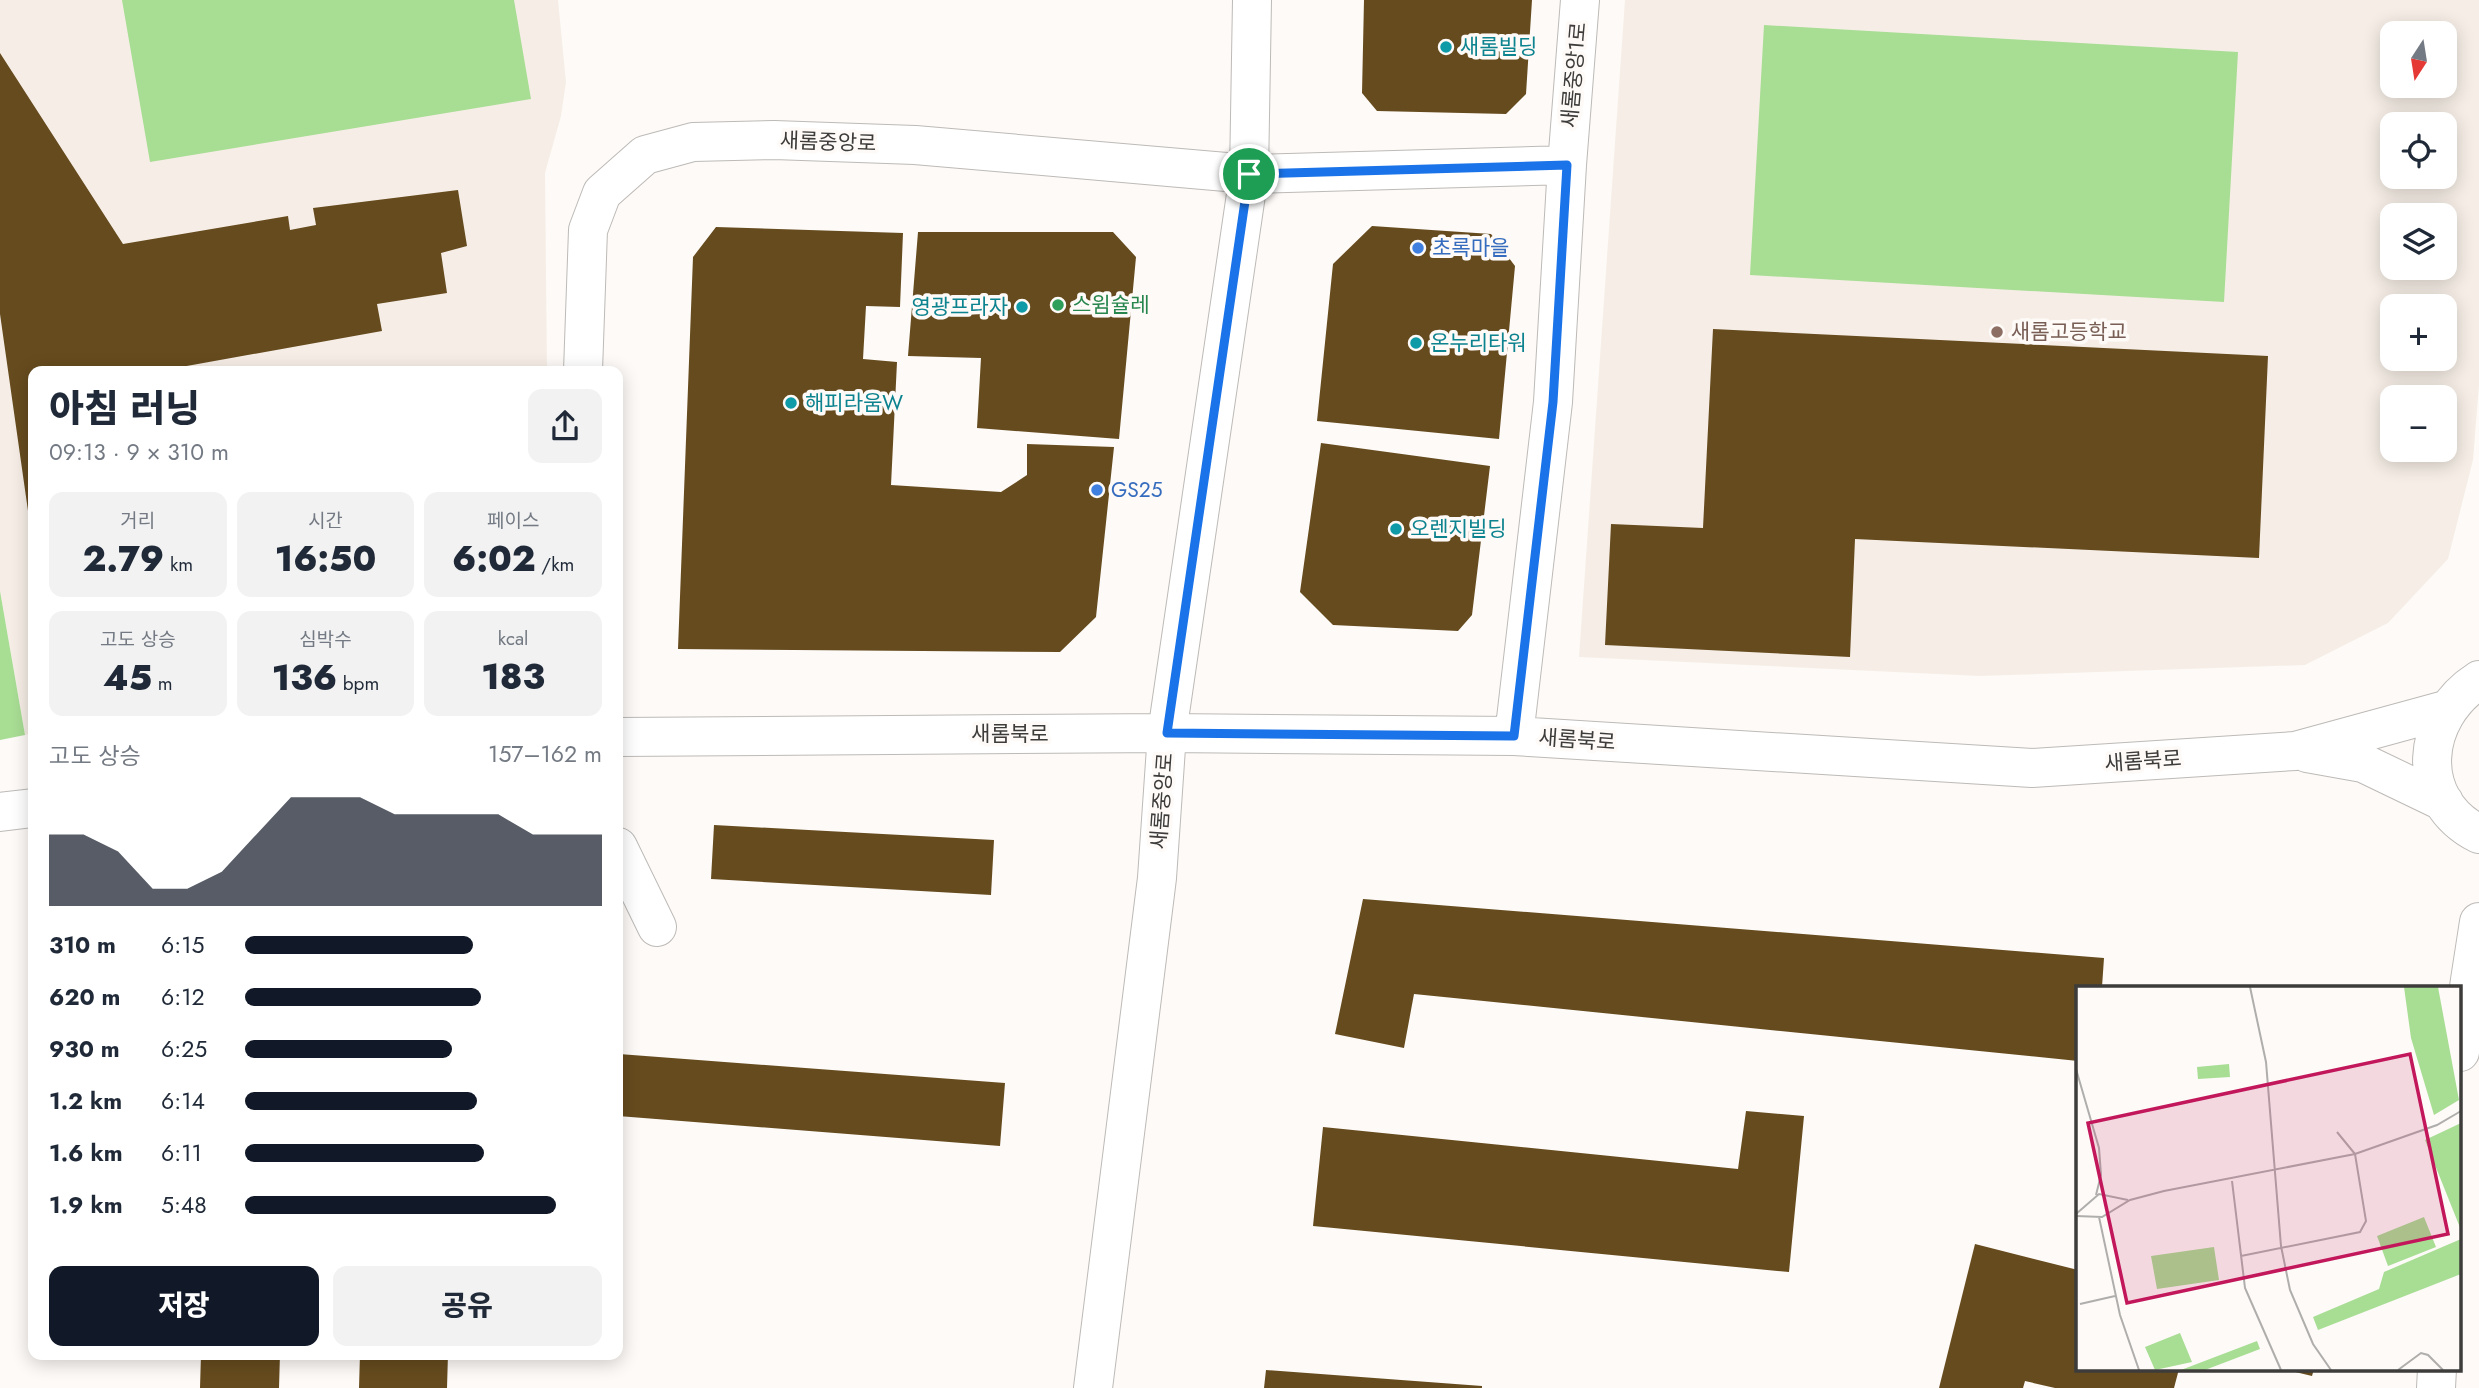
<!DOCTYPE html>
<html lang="ko">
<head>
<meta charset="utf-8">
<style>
  :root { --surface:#fff; --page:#f2f2f3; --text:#1f2937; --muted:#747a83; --accent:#111827 }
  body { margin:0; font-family:Jost,"Noto Sans KR",sans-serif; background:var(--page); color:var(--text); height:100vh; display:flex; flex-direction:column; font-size:26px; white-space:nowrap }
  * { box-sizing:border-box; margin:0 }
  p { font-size:23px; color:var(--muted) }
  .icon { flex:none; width:38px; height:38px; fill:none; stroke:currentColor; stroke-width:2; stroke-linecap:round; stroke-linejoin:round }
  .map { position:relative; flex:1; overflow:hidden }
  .drawer { position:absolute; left:28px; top:366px; width:595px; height:994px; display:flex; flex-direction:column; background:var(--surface); border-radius:14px; box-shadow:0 4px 18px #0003 }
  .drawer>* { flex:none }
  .needle { width:46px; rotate:192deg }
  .fabs { position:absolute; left:2380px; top:21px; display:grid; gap:14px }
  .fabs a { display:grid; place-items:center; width:77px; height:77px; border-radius:14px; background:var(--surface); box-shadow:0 4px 18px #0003; font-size:35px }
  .pin { position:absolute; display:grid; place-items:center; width:60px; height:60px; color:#fff; margin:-30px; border:4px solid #fff; border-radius:50%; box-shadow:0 2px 7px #0007 }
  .round { display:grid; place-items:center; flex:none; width:74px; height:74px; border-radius:14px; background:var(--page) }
  .head { display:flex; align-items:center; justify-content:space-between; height:119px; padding:0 21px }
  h1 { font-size:38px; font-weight:800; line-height:52px }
  .stats { display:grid; grid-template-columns:repeat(3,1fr); gap:10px; height:119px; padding:7px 21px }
  .stats div { display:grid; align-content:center; border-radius:14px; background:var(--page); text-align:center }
  .stats b { font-size:35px; font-weight:800 }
  .stats small { font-size:19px; font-weight:400 }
  .stats p { font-size:19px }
  .chart { height:196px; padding:14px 21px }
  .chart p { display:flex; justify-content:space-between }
  .chart svg { width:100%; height:126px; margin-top:7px; fill:var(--accent); opacity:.7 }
  .primary-button { display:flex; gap:14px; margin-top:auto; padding:14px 21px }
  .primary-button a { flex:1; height:80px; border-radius:14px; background:var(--accent); color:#fff; font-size:28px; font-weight:800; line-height:80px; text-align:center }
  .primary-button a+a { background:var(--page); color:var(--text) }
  ul { padding:0 21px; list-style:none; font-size:23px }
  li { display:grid; grid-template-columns:112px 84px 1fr; align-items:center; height:52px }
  li i { height:18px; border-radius:9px; background:var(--accent) }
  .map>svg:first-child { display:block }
  .built { fill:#f6eee6; fill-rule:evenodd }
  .green { fill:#a8dd94 }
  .building { fill:#664b1e }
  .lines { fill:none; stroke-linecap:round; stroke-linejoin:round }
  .minor-casing { stroke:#bdbab7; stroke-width:40 }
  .minor { stroke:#fff; stroke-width:38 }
  .route-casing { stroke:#fff; stroke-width:14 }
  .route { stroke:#1a73e8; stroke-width:9 }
  .culture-dot { fill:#0f9aa8; stroke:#fdfaf7; stroke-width:2.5 }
  .shop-dot { fill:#3f7fe0; stroke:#fdfaf7; stroke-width:2.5 }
  .leisure-dot { fill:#2e9e5b; stroke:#fdfaf7; stroke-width:2.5 }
  .education-dot { fill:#8d6e63; stroke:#fdfaf7; stroke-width:2.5 }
  .labels { text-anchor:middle; stroke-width:7; stroke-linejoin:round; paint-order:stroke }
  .culture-label { font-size:21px; fill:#0d838f; stroke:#fdfaf7; text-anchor:start }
  .street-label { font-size:21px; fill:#3d3c3b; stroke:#fdfaf7 }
  .shop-label { font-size:21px; fill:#366cbe; stroke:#fdfaf7; text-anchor:start }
  .leisure-label { font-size:21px; fill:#27864d; stroke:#fdfaf7; text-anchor:start }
  .education-label { font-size:21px; fill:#785e54; stroke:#fdfaf7; text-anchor:start }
  .inset-road { fill:none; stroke:#b0aeac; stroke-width:2 }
  .view { fill:#c2185b; fill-opacity:0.15; stroke:#c2185b; stroke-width:3.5 }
  .inset-edge { fill:none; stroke:#3d3c3b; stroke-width:3.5 }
</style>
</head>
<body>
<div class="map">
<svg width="2479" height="1388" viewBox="0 0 2479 1388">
  <rect width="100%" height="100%" fill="#fdfaf7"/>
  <path class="built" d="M0 0H558L566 82 561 116 545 173 547 371H33V733L25 735 0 591Z
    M1625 0H2479V385L2473 460 2448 559 2388 623 2305 665 1979 676 1579 657ZM2392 33H2445V86H2392ZM2392 124H2445V177H2392ZM2392 215H2445V268H2392ZM2392 306H2445V359H2392ZM2392 397H2445V450H2392Z"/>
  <path class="green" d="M122 0H514L531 99 150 162Z
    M1764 25 2238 52 2224 302 1750 275Z
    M0 591 25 735 0 740Z"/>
  <path class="building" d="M1364 0H1532L1526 94 1506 114 1377 111 1362 93Z
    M0 53 123 244 288 216 290 230 316 225 313 208 458 190 467 246 441 253 447 293 377 304 382 331 159 371H33L32 539 0 314Z
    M1372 226 1491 234 1515 266 1499 439 1317 421 1333 264Z
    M716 227 903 233 900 307 866 306 863 359 897 362 891 485 1001 492 1027 475V444L1114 447 1096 617 1060 652 678 649 693 257Z
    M918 232H1113L1136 257 1119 439 977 428 981 358 908 356Z
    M1713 329 2268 356 2259 558 1855 539 1850 657 1605 645 1611 524 1703 528Z
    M1321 443 1490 466 1472 615 1458 631 1333 625 1300 592Z
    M714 825 994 840 991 895 711 879Z
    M1363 899 2104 958 2102 987H2078V1061L1414 994 1404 1048 1335 1034Z
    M619 1054 1005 1083 1000 1146 618 1116Z
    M1746 1111 1804 1116 1789 1272 1313 1226 1323 1127 1738 1169Z
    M1975 1244 2078 1270V1369H2179L2174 1388H2055L2025 1381 2023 1388H1939Z
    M201 1354H280L279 1388H200Z
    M360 1354H448L447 1388H359Z
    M2283 1369H2314L2312 1376Z
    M1266 1370 1482 1386V1388H1264Z"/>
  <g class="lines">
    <g class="minor-casing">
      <path id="minor" d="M583 371 588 230 602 193 645 155 693 142 774 140 915 145 1249 174 1567 165
        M2479 680C2421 717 2412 800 2479 834
        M1514 736 1553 402 1567 165 1580 0
        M618 737 1167 733 1514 736 2032 768 2295 751 2445 710
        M2307 753 2363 763 2444 802
        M0 812 33 808
        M618 847 657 927
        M2470 980 2479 922
        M2460 1052 2470 980 2479 963
        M1093 1388 1157 878 1167 733 1249 174 1252 0
        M2436 1388 2437 1369"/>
    </g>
    <use href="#minor" class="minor"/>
  </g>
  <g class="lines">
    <g class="route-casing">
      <path id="route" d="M1567 165 1553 402 1514 736 1167 733 1249 174Z"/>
    </g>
    <use href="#route" class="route"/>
  </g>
  <g class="culture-dot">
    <circle cx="1446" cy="47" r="7"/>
    <circle cx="1022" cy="307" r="7"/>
    <circle cx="1416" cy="343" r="7"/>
    <circle cx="791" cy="403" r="7"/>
    <circle cx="1396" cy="529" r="7"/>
  </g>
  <g class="shop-dot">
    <circle cx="1418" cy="248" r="7"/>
    <circle cx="1097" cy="490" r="7"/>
  </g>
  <circle class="leisure-dot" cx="1058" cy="305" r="7"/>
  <circle class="education-dot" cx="1997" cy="332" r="7"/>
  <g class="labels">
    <g class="culture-label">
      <text x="1460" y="54">새롬빌딩</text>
      <text x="1008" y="314" text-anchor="end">영광프라자</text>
      <text x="1430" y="350">온누리타워</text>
      <text x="805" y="410">해피라움W</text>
      <text x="1410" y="536">오렌지빌딩</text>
    </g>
    <g class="street-label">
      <text transform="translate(1574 75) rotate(-85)" y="7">새롬중앙1로</text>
      <text transform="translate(828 142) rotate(2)" y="7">새롬중앙로</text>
      <text x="1010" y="741">새롬북로</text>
      <text transform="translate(1577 740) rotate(4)" y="7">새롬북로</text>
      <text transform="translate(2143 761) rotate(-4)" y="7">새롬북로</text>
      <text transform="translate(1162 801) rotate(-86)" y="7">새롬중앙로</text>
    </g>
    <g class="shop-label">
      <text x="1432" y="255">초록마을</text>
      <text x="1111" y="497">GS25</text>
    </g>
    <g class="leisure-label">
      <text x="1072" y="312">스윔슐레</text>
    </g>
    <g class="education-label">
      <text x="2011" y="339">새롬고등학교</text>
    </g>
  </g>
  <g transform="translate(2076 986)">
    <rect width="385" height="385" fill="#fdfaf7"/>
    <path d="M328 1H362L383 114 358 129 335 52ZM153 78 154 91 122 93 121 81ZM385 137V244L349 154ZM348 231 360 261 312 280 301 250ZM385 253V288L242 344 237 331 303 303 308 286ZM138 261 143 294 81 303 75 270ZM104 347 116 376 79 384 69 361ZM181 355 184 363 129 384H105Z" fill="#a8dd94"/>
    <path class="inset-road" d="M174 1 190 76 205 260 214 304 237 358 255 384M0 83 23 162 25 189 20 209M156 195 169 302 205 384M0 228 23 208 52 214M0 230 26 231 54 214 88 205 279 168 361 139 385 125M23 231 44 329 63 384M165 270 284 246 290 235 279 168 261 146M4 318 39 310M322 384 345 367 352 369 367 384"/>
    <path class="view" d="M334 68 372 248 51 317 12 137Z"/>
    <rect width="385" height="385" class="inset-edge"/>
  </g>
</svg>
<div class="fabs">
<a><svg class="needle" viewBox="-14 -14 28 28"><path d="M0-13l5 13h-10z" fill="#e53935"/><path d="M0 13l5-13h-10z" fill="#747a83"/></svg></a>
<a><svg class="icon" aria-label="locate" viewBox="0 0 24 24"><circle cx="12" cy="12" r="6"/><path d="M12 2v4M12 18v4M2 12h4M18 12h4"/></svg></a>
<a><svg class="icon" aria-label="layers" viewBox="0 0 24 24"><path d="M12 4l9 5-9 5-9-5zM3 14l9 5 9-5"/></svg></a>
<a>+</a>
<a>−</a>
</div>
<div class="pin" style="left:1249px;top:174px;background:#1e9e55"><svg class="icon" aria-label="arrive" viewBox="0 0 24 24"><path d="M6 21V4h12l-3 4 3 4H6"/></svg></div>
<section class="drawer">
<div class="head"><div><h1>아침 러닝</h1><p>09:13 · 9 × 310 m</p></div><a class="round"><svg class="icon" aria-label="share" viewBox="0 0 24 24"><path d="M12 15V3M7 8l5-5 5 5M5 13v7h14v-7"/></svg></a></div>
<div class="stats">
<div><p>거리</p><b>2.79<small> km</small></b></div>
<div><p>시간</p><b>16:50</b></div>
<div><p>페이스</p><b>6:02<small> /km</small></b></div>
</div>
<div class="stats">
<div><p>고도 상승</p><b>45<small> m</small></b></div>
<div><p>심박수</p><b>136<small> bpm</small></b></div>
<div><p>kcal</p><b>183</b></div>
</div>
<div class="chart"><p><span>고도 상승</span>157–162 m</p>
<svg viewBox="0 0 160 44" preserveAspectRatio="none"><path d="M0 44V19L10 19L20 25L30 38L40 38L50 32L60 19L70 6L80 6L90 6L100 12L110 12L120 12L130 12L140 19L150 19L160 19V44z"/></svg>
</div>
<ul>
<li><b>310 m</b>6:15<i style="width:64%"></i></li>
<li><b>620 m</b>6:12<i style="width:66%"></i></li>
<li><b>930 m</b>6:25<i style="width:58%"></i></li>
<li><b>1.2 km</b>6:14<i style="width:65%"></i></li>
<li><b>1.6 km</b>6:11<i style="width:67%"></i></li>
<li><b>1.9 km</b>5:48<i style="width:87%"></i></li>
</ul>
<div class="primary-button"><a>저장</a><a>공유</a></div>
</section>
</div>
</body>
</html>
